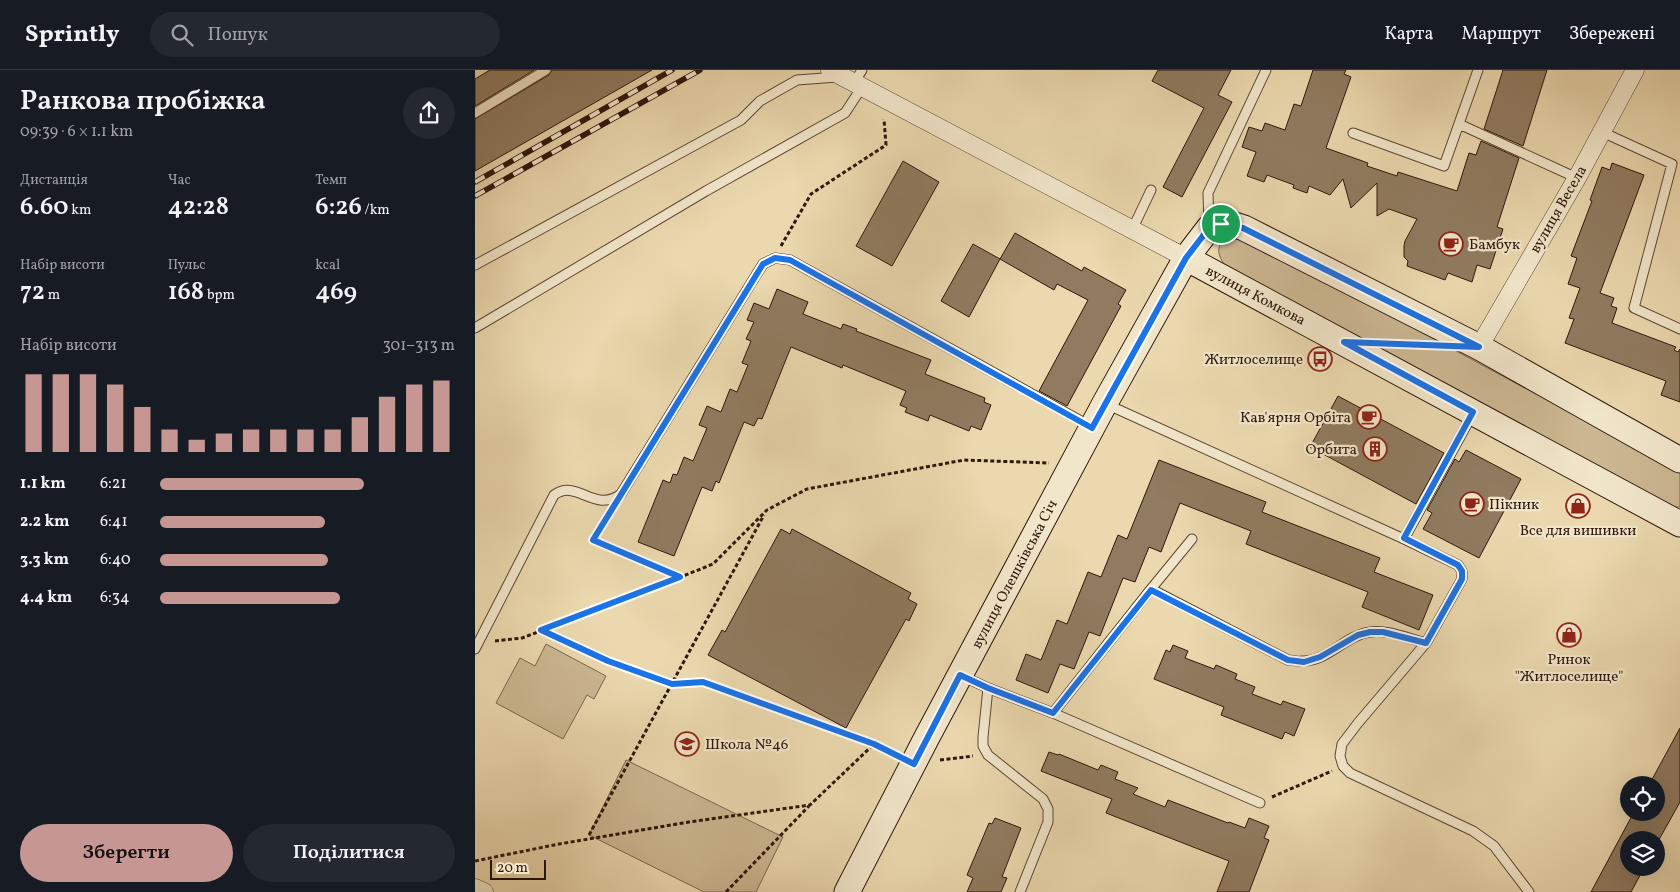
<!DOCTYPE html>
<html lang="uk">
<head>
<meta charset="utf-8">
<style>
  :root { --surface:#171b24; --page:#242831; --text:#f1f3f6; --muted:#9ea1a6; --line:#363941; --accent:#c59692 }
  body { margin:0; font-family:Vollkorn,serif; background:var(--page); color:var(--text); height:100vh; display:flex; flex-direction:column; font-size:19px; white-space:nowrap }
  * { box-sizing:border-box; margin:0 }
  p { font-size:16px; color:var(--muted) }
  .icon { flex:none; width:28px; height:28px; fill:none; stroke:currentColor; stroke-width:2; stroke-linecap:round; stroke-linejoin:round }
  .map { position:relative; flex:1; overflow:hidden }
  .panel { display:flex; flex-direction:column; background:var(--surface); width:475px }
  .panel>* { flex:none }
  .buttons { position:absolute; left:1145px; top:706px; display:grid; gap:10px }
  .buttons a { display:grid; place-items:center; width:45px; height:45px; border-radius:50%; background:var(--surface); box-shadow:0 5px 20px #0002; font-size:25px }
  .scale { position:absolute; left:15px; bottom:12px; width:56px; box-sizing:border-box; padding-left:5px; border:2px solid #2e170b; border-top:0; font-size:14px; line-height:18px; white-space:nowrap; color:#2e170b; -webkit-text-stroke:4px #f2e6ca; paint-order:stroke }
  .pin { position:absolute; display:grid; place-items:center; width:42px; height:42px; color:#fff; margin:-21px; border:2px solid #fff; border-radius:50%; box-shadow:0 1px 5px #0007 }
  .round { display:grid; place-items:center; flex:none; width:52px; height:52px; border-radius:26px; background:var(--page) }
  .head { display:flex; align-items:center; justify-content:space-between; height:85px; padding:0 20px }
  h1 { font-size:28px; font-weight:600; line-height:38px }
  .metrics { display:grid; grid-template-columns:repeat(3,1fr); gap:8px; height:85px; padding:5px 20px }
  .metrics div { display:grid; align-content:center }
  .metrics b { font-size:25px; font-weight:600 }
  .metrics small { font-size:14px; font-weight:400 }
  .metrics p { font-size:14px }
  .chart { height:140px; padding:10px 20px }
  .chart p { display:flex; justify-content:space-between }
  .chart svg { width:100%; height:90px; margin-top:5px; stroke:var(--accent); stroke-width:6 }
  .button { display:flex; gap:10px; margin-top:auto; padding:10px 20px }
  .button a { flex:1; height:58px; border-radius:30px; background:var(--accent); color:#111; font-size:20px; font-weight:600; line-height:58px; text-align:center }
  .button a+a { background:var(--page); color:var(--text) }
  ul { padding:0 20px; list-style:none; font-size:16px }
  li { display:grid; grid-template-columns:80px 60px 1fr; align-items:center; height:38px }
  li i { height:12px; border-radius:6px; background:var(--accent) }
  header { display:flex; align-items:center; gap:30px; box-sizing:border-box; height:70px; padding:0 25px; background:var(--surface); border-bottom:1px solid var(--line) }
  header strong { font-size:24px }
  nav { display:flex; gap:28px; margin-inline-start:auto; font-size:18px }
  .search { width:350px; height:45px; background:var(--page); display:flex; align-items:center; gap:12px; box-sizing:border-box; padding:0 18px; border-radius:28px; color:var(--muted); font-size:19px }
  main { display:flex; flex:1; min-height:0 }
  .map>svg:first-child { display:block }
  .green { fill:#cbb792; stroke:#7c674e }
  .building { fill:#907b60; stroke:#2e170b }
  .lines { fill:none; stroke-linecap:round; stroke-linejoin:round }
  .lane-casing { stroke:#5d4734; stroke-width:11 }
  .street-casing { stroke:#5d4734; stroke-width:19 }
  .secondary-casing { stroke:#2e170b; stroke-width:27 }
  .path { stroke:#2e170b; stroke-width:3; stroke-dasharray:4 2.5; stroke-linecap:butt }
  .lane { stroke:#f2e6ca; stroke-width:9 }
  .street { stroke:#f2e6ca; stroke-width:18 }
  .secondary { stroke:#f2e6ca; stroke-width:25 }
  .rail-casing { stroke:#2e170b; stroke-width:5.5 }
  .rail { stroke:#f2e6ca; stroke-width:4; stroke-dasharray:11; stroke-linecap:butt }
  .route-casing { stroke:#fff; stroke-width:10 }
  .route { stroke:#1a73e8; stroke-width:6 }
  .labels { text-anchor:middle; stroke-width:4.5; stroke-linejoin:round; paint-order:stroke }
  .street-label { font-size:15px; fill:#2e170b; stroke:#f2e6ca }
  .poi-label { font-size:15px; fill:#2e170b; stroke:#f2e6ca; text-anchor:start }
</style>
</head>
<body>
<header>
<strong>Sprintly</strong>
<div class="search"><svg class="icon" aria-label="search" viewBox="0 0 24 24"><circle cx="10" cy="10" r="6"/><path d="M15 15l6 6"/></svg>Пошук</div>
<nav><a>Карта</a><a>Маршрут</a><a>Збережені</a></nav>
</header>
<main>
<section class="panel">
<div class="head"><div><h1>Ранкова пробіжка</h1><p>09:39 · 6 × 1.1 km</p></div><a class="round"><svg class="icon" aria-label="share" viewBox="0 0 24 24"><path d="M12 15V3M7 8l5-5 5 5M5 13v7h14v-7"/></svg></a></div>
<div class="metrics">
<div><p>Дистанція</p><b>6.60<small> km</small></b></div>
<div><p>Час</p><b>42:28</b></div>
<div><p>Темп</p><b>6:26<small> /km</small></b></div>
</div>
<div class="metrics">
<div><p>Набір висоти</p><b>72<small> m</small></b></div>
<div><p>Пульс</p><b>168<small> bpm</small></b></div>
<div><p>kcal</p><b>469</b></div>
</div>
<div class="chart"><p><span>Набір висоти</span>301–313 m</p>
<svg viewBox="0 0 160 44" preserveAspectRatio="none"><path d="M5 44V6M15 44V6M25 44V6M35 44V11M45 44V22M55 44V33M65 44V38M75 44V35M85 44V33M95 44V33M105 44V33M115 44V33M125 44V27M135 44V17M145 44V11M155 44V9"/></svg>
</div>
<ul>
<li><b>1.1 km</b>6:21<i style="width:69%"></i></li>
<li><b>2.2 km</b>6:41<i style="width:56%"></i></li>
<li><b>3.3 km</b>6:40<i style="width:57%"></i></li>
<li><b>4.4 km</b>6:34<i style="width:61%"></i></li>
</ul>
<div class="button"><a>Зберегти</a><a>Поділитися</a></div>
</section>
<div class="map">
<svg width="1205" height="822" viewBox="0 0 1205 822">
  <rect width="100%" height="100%" fill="#ebd8ae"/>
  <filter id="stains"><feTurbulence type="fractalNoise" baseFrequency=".004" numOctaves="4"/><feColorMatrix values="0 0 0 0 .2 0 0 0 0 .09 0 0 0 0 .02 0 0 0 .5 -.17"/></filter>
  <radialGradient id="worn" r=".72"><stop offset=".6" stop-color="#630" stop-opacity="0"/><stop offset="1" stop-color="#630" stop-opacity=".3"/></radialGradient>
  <path class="green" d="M765 164 1205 402V437H1200L749 194C737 177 747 166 765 164Z
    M71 574 131 606 119 629 112 625 88 669 21 633 45 588 60 596Z
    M151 690 308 767 281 822H229L114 765Z"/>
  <path class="building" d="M15 0H59L0 36V9Z
    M77 0H177L0 101V49L74 5Z
    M683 0H756L743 25 757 32 707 127 688 117 729 38 677 11Z
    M838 0H871L869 4 876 7 851 78 893 93 892 96 922 106 923 102 982 121 994 83 1001 85 1006 71 1044 88 1022 157 1028 159 1015 199 1002 195 997 212 973 203 970 210 932 196 933 191 929 187V176L930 171 942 149 914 139 902 146V113L876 138 868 109 855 125 834 116 832 123 818 118 819 115 792 105 789 112 772 106 781 82 767 77 774 57 787 61 790 53 810 60 819 34 826 36Z
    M1028 0H1072L1048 76 1009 59Z
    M428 91 464 112 417 196 381 176Z
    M1137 93 1169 105 1125 223 1139 228 1136 236 1142 238 1137 253 1201 277 1199 280 1203 282 1205 279V332L1186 325 1191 311 1090 273 1099 249 1094 248 1105 218 1093 214 1102 188 1096 186 1117 131 1115 130 1127 97 1135 100Z
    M540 163 607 201 609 197 651 220 643 234 646 236 592 336 564 321 613 230 582 214 579 220 525 189Z
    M498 174 525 189 494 247 466 231Z
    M302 219 333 232 328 244 366 259 368 254 382 259 381 261 456 290 450 304 510 328 509 332 516 335 506 360 496 356 494 361 455 345 453 351 430 342 432 338 425 335 431 321 368 295 367 298 316 277 287 349 283 348 279 356 269 352 244 413 241 411 237 421 227 417 199 486 163 472 188 410 195 413 198 404 202 405 209 387 218 391 232 358 224 355 232 336 246 342 255 319 262 322 273 295 267 293 276 271 271 269 279 252 272 250 279 233 294 239Z
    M863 326 969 383 941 434 835 377Z
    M991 380 1046 409 1004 488 948 459 957 443 952 440 980 389 984 392Z
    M684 390 791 432 787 442 905 488 899 502 958 525 944 560 887 537 893 522 771 474 776 461 705 433 686 482 674 477 660 512 648 508 625 566 614 562 599 599 585 594 573 623 541 610 551 584 566 590 582 550 592 554 613 502 626 507 643 465 652 469Z
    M306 459 315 464 317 459 436 523 433 529 442 534 434 551 431 549 371 658 233 585 247 560 250 562Z
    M698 575 713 581 710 588 739 599 741 595 762 604 760 609 780 617 777 624 806 635 808 631 830 639 819 666 810 662 807 669 746 645 749 637 679 609 691 580 695 582Z
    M1205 658V732L1181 775V770H1154V798H1169L1156 822H1116L1159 742H1181V715H1174Z
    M574 682 583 685 584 684 623 700 626 695 643 702 640 709 663 718 658 724 690 737 693 730 753 753 754 752 770 758 774 748 794 756 789 768 794 770 774 822H742L754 791 631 743 637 729 566 701Z
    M520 748 546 758 527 807 532 808 526 822H492L498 808 492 805 514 753 517 754Z"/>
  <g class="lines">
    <g class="lane-casing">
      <path id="lane" d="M379 13 387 0
        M0 43 71 0
        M984 54 1102 108
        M1127 62 1197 94 1159 238 1205 259
        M878 63 969 96 1003 0
        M734 155 733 123 791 0
        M657 160 676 120
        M0 195 266 50 285 31 322 10 362 7
        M0 258 231 121 370 43 387 17
        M631 334 929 469
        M676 519 717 469
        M951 573 883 653 867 674 865 686 868 696 875 703 998 761 1019 776 1054 822
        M0 579 79 425C102 408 119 444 146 424L288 194 300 188 315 190 615 356
        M485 605 513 618 578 643 785 733
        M513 618 508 667V676L513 685 568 729 573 739V752L545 822
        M578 643 676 519 813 590C818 590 823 592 828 591 853 591 871 565 895 562 913 559 934 569 951 573L987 509V501L983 495 929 469 997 345"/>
    </g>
    <g class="street-casing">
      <path id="street" d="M355 0 711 188
        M1004 277 1102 108 1160 0
        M0 818 9 822"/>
    </g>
    <g class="secondary-casing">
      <path id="secondary" d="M711 188 1205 454
        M372 822 452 667 630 333 711 188 734 158 745 154H757L769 158 1004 277 1205 390"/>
    </g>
    <path class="path" d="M306 176 336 124 411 75 409 49
      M917 274 950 275
      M135 442 118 470 205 507
      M67 560 133 591 197 614 228 612 399 674
      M20 571 47 568 166 523 238 494 292 440 332 419 489 390 574 393
      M465 690 498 686
      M797 727 857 701
      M114 765 289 445
      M0 791 84 774 214 752 335 735 399 674 421 685
      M251 822 334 736"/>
    <use href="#lane" class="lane"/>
    <use href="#street" class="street"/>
    <use href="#secondary" class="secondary"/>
    <g class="rail-casing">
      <path id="rail" d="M0 112 197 0
        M0 126 225 0"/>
    </g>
    <use href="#rail" class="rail"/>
  </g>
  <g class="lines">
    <g class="route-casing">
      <path id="route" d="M746 154H757L768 158 1004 277 869 272 998 342 929 468 983 495 987 501V509L951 573 908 562H895L883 565 845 587 829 592 813 590 676 520 578 643 513 618 485 605 439 694 399 674 228 612 197 614 133 591 66 560 205 507 118 470 288 194 300 188 315 190 617 358 711 188 734 158Z"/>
    </g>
    <use href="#route" class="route"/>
  </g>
  <defs>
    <g id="cafe-ring" transform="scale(1.25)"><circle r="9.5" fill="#f2e6ca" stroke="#8f2418" stroke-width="1.5"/><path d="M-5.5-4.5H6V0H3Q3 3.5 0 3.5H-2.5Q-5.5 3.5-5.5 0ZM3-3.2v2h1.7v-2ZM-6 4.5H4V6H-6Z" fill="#8f2418"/></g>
    <g id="bus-ring" transform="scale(1.25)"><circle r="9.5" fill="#f2e6ca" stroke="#8f2418" stroke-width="1.5"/><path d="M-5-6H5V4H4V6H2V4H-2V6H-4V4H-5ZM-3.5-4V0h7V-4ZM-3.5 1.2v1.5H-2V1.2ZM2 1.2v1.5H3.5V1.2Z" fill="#8f2418"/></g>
    <g id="building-ring" transform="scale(1.25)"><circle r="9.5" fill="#f2e6ca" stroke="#8f2418" stroke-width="1.5"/><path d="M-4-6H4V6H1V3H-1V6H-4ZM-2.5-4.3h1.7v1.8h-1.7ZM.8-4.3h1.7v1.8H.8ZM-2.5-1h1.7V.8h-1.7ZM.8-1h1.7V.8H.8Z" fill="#8f2418"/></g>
    <g id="shop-ring" transform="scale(1.25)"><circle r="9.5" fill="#f2e6ca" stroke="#8f2418" stroke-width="1.5"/><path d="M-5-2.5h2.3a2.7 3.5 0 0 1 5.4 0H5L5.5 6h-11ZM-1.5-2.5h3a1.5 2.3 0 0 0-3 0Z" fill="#8f2418"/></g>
    <g id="school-ring" transform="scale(1.25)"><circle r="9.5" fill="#f2e6ca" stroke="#8f2418" stroke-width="1.5"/><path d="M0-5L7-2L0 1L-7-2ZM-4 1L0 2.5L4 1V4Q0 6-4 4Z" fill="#8f2418"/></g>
  </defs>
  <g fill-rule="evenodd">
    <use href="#cafe-ring" x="976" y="174"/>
    <use href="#bus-ring" x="845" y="289"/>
    <use href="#cafe-ring" x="894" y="347"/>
    <use href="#building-ring" x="900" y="379"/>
    <use href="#cafe-ring" x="997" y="434"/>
    <use href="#shop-ring" x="1103" y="436"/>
    <use href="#shop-ring" x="1094" y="565"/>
    <use href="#school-ring" x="212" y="674"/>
  </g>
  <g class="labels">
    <g class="street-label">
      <text transform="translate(1083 139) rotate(-60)" y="5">вулиця Весела</text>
      <text transform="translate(781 225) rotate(28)" y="5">вулиця Комкова</text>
      <text transform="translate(539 504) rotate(-62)" y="5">вулиця Олешківська Січ</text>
    </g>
    <g class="poi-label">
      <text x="994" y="179">Бамбук</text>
      <text x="828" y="294" text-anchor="end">Житлоселище</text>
      <text x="876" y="352" text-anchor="end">Кав'ярня Орбіта</text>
      <text x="882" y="384" text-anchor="end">Орбита</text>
      <text x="1014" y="439">Пікник</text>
      <text x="1103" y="465" text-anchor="middle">Все для вишивки</text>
      <text x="1094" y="594" text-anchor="middle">Ринок<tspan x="1094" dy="17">"Житлоселище"</tspan></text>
      <text x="230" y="679">Школа №46</text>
    </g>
  </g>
  <rect width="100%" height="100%" filter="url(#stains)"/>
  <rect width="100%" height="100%" fill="url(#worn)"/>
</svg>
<div class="buttons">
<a><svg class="icon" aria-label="locate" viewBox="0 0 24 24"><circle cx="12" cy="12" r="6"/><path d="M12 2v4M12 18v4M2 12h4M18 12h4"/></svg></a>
<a><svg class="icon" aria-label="layers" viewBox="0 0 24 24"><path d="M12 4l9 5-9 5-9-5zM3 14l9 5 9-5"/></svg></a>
</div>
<div class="scale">20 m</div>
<div class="pin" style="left:746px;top:154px;background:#1e9e55"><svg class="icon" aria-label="arrive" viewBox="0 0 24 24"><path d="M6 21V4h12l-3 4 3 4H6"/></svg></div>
</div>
</main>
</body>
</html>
